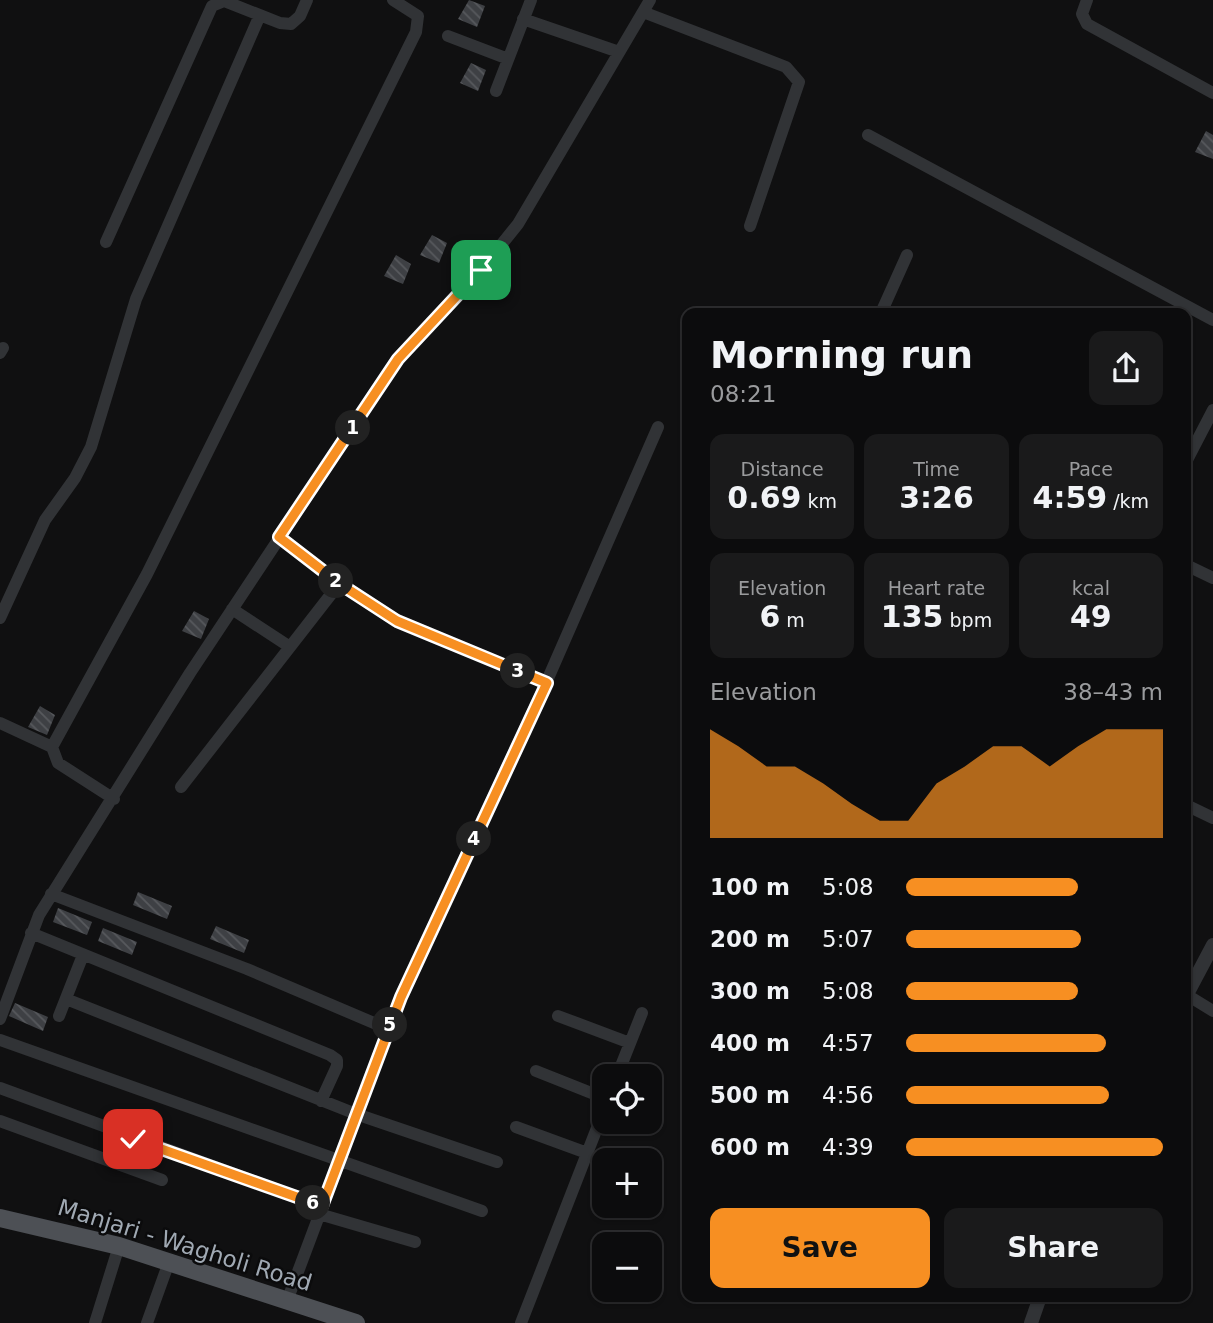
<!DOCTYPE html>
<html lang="en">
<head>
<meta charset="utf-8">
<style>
  :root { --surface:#0c0c0d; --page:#1a1a1b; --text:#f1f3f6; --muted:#9a9b9d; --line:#2c2c2e; --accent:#f78f22 }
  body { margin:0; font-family:"DejaVu Sans",sans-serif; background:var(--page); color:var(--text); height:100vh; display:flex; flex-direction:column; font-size:26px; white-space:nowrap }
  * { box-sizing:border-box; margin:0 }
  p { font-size:23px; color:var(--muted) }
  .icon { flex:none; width:38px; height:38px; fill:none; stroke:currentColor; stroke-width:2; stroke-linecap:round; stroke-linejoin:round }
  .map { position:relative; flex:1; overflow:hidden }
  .sheet { position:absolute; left:682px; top:308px; width:509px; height:994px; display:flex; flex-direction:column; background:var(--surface); border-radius:14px; box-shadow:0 2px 5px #0004,0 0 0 2px var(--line) }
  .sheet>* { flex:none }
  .tools { position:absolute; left:592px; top:1064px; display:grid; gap:14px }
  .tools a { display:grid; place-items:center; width:70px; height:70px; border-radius:14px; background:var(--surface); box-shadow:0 2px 5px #0004,0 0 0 2px var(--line); font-size:35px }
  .pin { position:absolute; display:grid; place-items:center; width:60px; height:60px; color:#fff; margin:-30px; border-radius:14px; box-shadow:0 4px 10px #0006 }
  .km { position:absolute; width:35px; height:35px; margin:-18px; border-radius:50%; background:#222; color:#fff; font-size:19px; line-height:35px; text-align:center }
  .round { display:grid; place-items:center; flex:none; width:74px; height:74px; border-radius:14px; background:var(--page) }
  .summary { display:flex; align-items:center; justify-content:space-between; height:119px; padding:0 28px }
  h1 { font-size:38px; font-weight:600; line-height:52px }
  .metrics { display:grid; grid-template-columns:repeat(3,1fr); gap:10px; height:119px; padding:7px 28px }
  .metrics div { display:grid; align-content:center; border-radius:14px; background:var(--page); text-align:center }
  .metrics b { font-size:30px; font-weight:600 }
  .metrics small { font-size:19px; font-weight:400 }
  .metrics p { font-size:19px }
  .chart { height:196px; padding:14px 28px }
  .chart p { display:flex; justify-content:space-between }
  .chart svg { width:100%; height:126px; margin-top:7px; fill:var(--accent); opacity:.7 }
  .primary-button { display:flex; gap:14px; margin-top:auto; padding:14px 28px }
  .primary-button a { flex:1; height:80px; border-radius:14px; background:var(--accent); color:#111; font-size:28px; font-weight:600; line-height:80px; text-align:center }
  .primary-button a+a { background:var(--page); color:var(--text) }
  ul { padding:0 28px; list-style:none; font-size:23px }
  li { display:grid; grid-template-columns:112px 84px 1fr; align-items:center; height:52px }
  li i { height:18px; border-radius:9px; background:var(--accent) }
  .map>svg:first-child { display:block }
  .building { fill:url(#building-back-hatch) }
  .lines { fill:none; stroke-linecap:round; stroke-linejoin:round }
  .minor { stroke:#313336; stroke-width:12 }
  .tertiary { stroke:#313336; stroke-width:14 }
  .primary { stroke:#4d5055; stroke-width:18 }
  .route-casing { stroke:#fff; stroke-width:14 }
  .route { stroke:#f78f22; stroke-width:9 }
  .labels { text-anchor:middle; stroke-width:5; stroke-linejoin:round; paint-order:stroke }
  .street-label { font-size:23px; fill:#a0a9b3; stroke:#0b0b0c }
</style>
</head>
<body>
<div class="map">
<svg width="1213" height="1323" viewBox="0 0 1213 1323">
  <defs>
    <pattern id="building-back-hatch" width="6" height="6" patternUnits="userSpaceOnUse" patternTransform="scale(1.75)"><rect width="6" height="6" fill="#3e4044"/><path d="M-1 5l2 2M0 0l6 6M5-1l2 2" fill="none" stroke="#57595d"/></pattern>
  </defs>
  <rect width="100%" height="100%" fill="#101011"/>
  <path class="building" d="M469 0 485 6 477 27 458 19Z
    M471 63 486 70 478 91 460 83Z
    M1206 131 1213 135V159L1195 152Z
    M432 235 447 243 439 263 420 255Z
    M396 255 411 264 403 284 384 276Z
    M194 611 209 619 201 639 182 631Z
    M40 706 55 715 47 735 28 727Z
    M138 892 172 906 167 919 133 905Z
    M58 908 92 922 87 935 53 922Z
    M216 926 249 940 244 953 210 939Z
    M103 928 137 942 132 955 98 941Z
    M15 1003 48 1017 43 1031 9 1016Z"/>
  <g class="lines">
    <path class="minor" d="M1087 0 1082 14 1087 24 1213 93
      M643 12 786 67 799 82 750 226
      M523 19 619 52
      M448 36 508 59
      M496 91 531 0
      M868 135 1213 320
      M106 242 212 6 224 1 280 23 291 24 300 16 307 0
      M881 313 907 255
      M0 353 3 348
      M1186 462 1213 410
      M279 537 339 584 397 621 546 683
      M1186 565 1213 578
      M232 609 290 647
      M0 618 45 520 75 478 91 447 136 299 260 15
      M0 723 52 747
      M181 787 339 584
      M114 799 58 763 52 747 147 574 416 32 418 16 393 0
      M1186 805 1213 818
      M51 894 247 969 388 1029
      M31 933 330 1055 337 1060V1066L321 1101
      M1187 995 1213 1011
      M66 999 356 1114 497 1162
      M59 1016 83 955
      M558 1016 630 1043
      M0 1019 39 915 190 673 398 359 481 270 518 224 650 0
      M0 1040 482 1211
      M536 1071 604 1098
      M617 1076 642 1013
      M0 1088 322 1206
      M0 1121 162 1180
      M516 1127 587 1153
      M319 1214 415 1242
      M287 1301 401 997 546 683 658 427
      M95 1323 119 1246
      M147 1323 169 1262
      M521 1323 604 1110"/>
    <path class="tertiary" d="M1186 996 1213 945
      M1031 1323 1040 1297"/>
    <path class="primary" d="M0 1218 119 1246 356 1323"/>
  </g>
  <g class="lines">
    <g class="route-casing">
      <path id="route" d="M133 1139 322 1206 401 997 547 683 397 621 340 584 279 537 398 359 481 270"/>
    </g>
    <use href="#route" class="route"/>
  </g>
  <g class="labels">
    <g class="street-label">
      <text transform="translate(185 1245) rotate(17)" y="8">Manjari - Wagholi Road</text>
    </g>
  </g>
</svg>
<div class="tools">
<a><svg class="icon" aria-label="locate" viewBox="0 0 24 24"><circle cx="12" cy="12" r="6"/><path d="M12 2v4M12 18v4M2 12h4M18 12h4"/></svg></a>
<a>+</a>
<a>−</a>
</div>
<div class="pin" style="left:481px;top:270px;background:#1e9e55"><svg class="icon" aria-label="arrive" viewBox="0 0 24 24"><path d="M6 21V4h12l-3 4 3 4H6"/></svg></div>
<div class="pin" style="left:133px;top:1139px;background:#d93025"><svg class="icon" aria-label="check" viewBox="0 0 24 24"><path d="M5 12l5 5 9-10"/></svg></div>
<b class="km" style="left:353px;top:428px">1</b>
<b class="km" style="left:336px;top:581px">2</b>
<b class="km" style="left:518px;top:671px">3</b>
<b class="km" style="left:474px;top:839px">4</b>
<b class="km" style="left:390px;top:1025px">5</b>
<b class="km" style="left:313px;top:1203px">6</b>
<section class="sheet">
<div class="summary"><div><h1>Morning run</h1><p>08:21</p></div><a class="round"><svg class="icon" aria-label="share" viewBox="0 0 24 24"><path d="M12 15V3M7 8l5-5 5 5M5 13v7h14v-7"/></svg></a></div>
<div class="metrics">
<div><p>Distance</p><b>0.69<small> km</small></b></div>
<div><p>Time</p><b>3:26</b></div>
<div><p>Pace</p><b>4:59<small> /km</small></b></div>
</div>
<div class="metrics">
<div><p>Elevation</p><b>6<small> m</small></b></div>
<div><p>Heart rate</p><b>135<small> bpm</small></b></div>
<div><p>kcal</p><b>49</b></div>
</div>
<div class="chart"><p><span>Elevation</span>38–43 m</p>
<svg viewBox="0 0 160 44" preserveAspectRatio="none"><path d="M0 44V6L10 12L20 19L30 19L40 25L50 32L60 38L70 38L80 25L90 19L100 12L110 12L120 19L130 12L140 6L150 6L160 6V44z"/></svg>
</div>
<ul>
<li><b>100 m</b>5:08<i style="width:67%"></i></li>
<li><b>200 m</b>5:07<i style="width:68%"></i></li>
<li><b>300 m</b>5:08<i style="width:67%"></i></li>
<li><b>400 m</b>4:57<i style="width:78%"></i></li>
<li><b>500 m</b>4:56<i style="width:79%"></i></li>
<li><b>600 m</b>4:39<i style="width:100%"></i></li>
</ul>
<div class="primary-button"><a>Save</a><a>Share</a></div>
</section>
</div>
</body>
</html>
